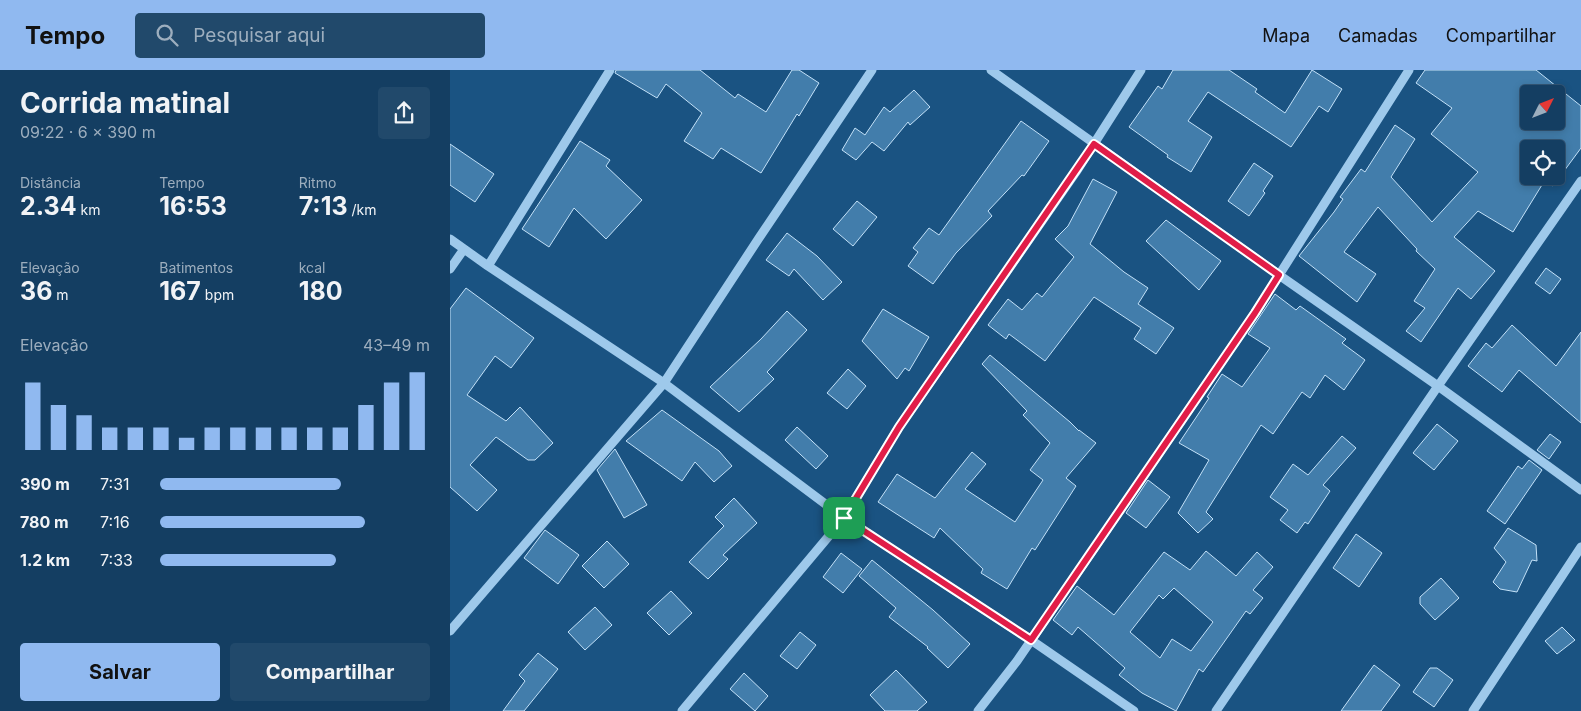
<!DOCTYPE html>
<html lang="pt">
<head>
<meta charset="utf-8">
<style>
  :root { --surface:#143e62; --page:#21496b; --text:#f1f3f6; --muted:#9daebe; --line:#335777; --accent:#90b9f0 }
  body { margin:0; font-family:Inter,sans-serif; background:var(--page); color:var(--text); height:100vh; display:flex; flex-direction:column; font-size:19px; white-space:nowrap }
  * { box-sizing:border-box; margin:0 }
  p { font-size:16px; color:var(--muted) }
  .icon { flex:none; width:28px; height:28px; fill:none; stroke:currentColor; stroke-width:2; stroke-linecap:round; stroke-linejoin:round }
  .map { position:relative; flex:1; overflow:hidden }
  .drawer { display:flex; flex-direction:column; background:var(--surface); width:450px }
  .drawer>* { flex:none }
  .needle { width:32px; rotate:48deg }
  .buttons { position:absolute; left:1070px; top:15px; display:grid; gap:10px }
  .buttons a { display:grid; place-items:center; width:45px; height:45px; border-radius:5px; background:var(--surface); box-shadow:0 2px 8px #0003,0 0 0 1px var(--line); font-size:25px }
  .pin { position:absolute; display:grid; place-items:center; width:42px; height:42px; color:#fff; margin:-21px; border-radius:10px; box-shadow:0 2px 8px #0006 }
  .round { display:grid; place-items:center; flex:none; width:52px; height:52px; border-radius:5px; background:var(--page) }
  .overview { display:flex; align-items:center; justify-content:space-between; height:85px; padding:0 20px }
  h1 { font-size:28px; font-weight:700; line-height:38px }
  .metrics { display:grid; grid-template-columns:repeat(3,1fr); gap:8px; height:85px; padding:5px 20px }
  .metrics div { display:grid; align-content:center }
  .metrics b { font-size:25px; font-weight:700 }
  .metrics small { font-size:14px; font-weight:400 }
  .metrics p { font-size:14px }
  .chart { height:140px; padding:10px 20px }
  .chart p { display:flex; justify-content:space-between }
  .chart svg { width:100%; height:90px; margin-top:5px; stroke:var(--accent); stroke-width:6 }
  .button { display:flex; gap:10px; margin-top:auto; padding:10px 20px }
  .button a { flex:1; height:58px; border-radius:5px; background:var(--accent); color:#111; font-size:20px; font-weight:700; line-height:58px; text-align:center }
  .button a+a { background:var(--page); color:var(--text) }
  ul { padding:0 20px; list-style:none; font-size:16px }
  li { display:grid; grid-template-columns:80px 60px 1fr; align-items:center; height:38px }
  li i { height:12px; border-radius:6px; background:var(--accent) }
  header { display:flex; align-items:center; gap:30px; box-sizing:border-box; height:70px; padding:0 25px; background:var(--accent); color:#111 }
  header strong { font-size:24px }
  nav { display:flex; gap:28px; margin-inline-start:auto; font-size:18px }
  .search { width:350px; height:45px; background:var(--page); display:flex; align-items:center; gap:12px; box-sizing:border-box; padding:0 18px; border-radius:5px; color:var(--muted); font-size:19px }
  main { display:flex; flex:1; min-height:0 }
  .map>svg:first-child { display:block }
  .building { fill:#427dab; stroke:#c3e1f8; fill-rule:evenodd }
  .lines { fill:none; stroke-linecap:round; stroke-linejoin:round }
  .minor { stroke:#9ec9eb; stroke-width:9 }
  .route-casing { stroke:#fff; stroke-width:10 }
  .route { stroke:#e11d48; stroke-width:6 }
</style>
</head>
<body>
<header>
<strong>Tempo</strong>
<div class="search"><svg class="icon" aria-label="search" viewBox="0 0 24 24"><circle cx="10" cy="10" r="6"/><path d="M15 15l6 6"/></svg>Pesquisar aqui</div>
<nav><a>Mapa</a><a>Camadas</a><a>Compartilhar</a></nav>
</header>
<main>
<section class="drawer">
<div class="overview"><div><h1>Corrida matinal</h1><p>09:22 · 6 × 390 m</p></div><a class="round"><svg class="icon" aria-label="share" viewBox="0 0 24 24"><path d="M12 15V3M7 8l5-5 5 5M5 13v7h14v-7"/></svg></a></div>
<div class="metrics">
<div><p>Distância</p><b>2.34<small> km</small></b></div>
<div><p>Tempo</p><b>16:53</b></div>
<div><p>Ritmo</p><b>7:13<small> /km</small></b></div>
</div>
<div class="metrics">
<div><p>Elevação</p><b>36<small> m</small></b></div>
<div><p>Batimentos</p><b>167<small> bpm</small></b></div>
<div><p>kcal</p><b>180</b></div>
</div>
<div class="chart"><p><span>Elevação</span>43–49 m</p>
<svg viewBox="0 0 160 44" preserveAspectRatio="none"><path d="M5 44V11M15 44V22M25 44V27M35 44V33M45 44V33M55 44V33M65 44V38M75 44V33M85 44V33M95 44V33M105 44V33M115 44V33M125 44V33M135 44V22M145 44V11M155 44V6"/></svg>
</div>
<ul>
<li><b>390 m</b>7:31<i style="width:67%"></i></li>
<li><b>780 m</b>7:16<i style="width:76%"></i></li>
<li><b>1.2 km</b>7:33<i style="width:65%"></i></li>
</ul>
<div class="button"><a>Salvar</a><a>Compartilhar</a></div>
</section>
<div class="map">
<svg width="1131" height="641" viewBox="0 0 1131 641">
  <rect width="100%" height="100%" fill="#1a5382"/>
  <path class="building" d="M166 0H250L285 28 288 24 316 42 342 0H349L369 13 349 46 347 44 311 103 271 78 263 89 234 71 252 43 216 14 207 28 165 3Z
    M723 0H779L807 19 805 22 835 43 862 0 892 19 878 42 869 36 841 77 758 22 738 51 762 67 741 102 717 87 718 85 679 57 708 16 712 19Z
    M975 0H1086L1131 36V78L1103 116 1095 110 1063 162 1028 141 1004 167 1045 201 1021 229 1008 218 971 272 956 261 975 238 964 231 985 199 966 181 967 179 928 137 894 182 926 204 907 232 849 186 884 142 893 129 890 127 911 99 915 102 945 55 965 69 941 107 982 152 1028 102 981 64 1002 38 966 13ZM1079 24H1106V51H1079ZM1079 79H1106V106H1079Z
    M464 20 480 37 460 55 458 52 434 81 422 72 406 90 392 80 405 58 415 65 434 37 440 42Z
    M571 51 599 71 574 106 572 105 538 141 542 146 506 183 483 214 458 196 468 182 463 178 479 158 489 165Z
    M130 71 160 90 156 96 192 130 156 169 124 138 99 177 72 159Z
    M0 74 44 104 25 132 0 115Z
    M804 93 823 106 813 121 815 123 799 146 778 131Z
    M643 109 667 122 640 174 674 202 698 218 688 234 724 258 706 284 684 269 691 258 644 227 595 291 559 264 556 269 538 255 558 229 572 240 587 223 592 227 624 187 605 169 618 156Z
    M407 131 427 147 403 176 383 159Z
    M716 150 771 191 749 220 696 171Z
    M337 163 367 186 392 212 373 230 344 199 339 206 316 190Z
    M1096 198 1111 209 1100 224 1085 213Z
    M16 218 84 268 61 298 45 286 17 325 56 351 70 337 103 373 85 390H78L46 367 20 395 47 420 27 441 0 417V239Z
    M825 224 846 240 850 236 896 269 892 273 915 290 894 320 875 305 860 328 852 322 823 364 811 355 756 442 763 449 748 463 728 443 759 390 729 373 759 328 757 327 772 304 792 317 820 278 798 264Z
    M433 239 479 267 459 301 455 298 447 309 412 271Z
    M337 241 357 260 317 302 324 309 289 342 260 317 311 269Z
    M1062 255 1106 296 1131 262V353L1069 300 1052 322 1018 296 1036 273 1042 278Z
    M540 285 620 352 629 361V360L646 373 616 408 626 416 585 480 582 478 557 519 531 503 533 499 490 458 484 468 428 432 447 404 485 428 522 382 536 394 515 419 565 452 593 410 580 400 600 373 573 345 577 341 532 294Z
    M398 299 416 316 397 339 377 323Z
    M212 340 269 381 282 396 264 412 245 392 232 411 176 371Z
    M987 354 1008 371 984 400 963 383Z
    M347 357 378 386 366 399 335 370Z
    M1100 364 1111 372 1099 389 1087 380Z
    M892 366 906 378 873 415 880 421 858 454 855 452 847 463 830 450 838 440 820 427 843 394 858 405Z
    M165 379 197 435 174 448 147 400Z
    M1079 390 1092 400 1055 454 1037 441 1068 396 1072 399Z
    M698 410 720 427 696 458 676 443Z
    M284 428 307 453 273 485 278 489 258 509 239 492 274 456 265 447Z
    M1058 458 1086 475 1087 491 1082 490 1067 522 1050 519 1043 512 1056 492 1044 478Z
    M95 460 129 485 108 514 74 488Z
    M906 464 932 483 909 517 883 498Z
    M157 471 179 494 154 518 132 496Z
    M756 481 786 506 807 482 823 497 803 520 813 528 800 544 796 541 753 602 749 599 726 641 692 623 669 605 675 598 628 557 622 565 603 550 627 516 664 545 714 482 740 500ZM724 518 763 552 741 581 722 569 710 588 680 562 709 525 713 529Z
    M391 483 412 499 393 523 373 507Z
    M422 490 483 540 520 574 498 598 477 578 478 577 439 547 446 538 409 506Z
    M991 508 1009 528 985 550 970 534V527Z
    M221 521 242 543 219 565 197 543Z
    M145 537 162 555 135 580 118 562Z
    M1112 557 1125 570 1107 584 1095 571Z
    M350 562 366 575 347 599 330 586Z
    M88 583 108 599 74 641H53L75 611 69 605Z
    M924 595 950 615 931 641H891Z
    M980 598H987L1003 610 984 637 963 622Z
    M446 600 477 632 467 641H435L420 625Z
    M294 603 318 626 305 641 280 619Z"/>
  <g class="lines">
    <path class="minor" d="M541 0 829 205 988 316 1131 420
      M0 169 38 196 214 313 394 448 581 570 684 641
      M38 196 160 0
      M0 199 14 179
      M0 561 214 313 309 168 422 0
      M232 641 394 448 449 357 626 102 691 0
      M528 641 567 591 805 243 959 0
      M766 641 988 316 1131 111
      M1023 641 1131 477"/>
  </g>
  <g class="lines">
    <g class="route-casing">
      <path id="route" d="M644 74 829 205 805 243 581 570 394 448 449 357Z"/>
    </g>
    <use href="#route" class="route"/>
  </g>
</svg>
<div class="buttons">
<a><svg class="needle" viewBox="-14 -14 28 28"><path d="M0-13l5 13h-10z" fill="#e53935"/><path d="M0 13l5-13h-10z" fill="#9daebe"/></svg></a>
<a><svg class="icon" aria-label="locate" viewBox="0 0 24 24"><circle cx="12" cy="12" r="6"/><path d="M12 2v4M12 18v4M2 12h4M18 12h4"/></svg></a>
</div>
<div class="pin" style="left:394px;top:448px;background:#1e9e55"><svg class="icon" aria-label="arrive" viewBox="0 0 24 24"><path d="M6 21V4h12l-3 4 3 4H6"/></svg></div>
</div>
</main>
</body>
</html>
